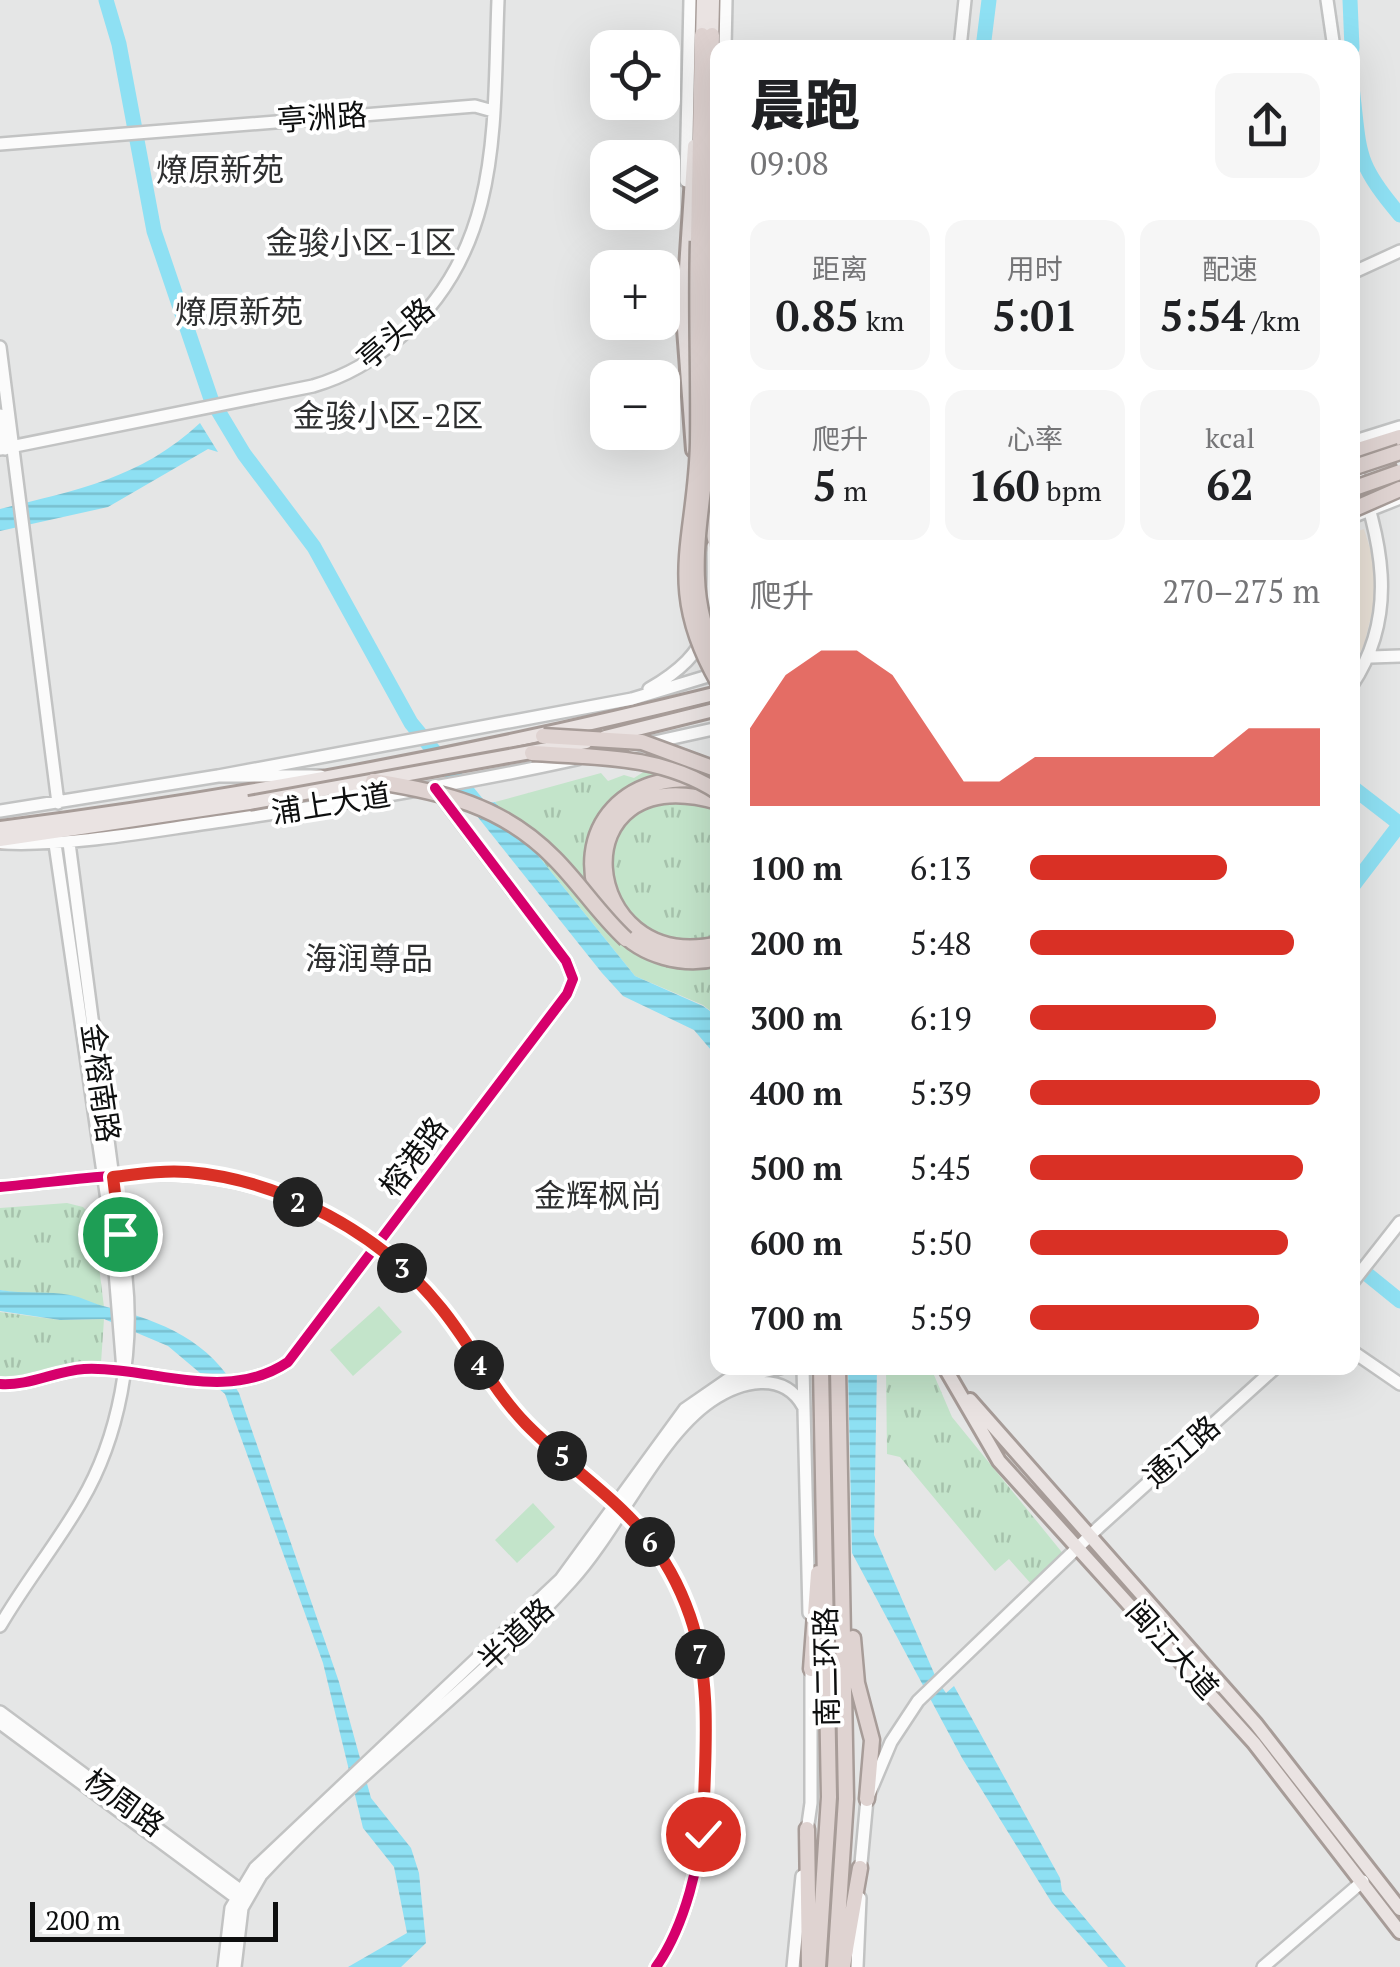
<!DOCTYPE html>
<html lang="zh">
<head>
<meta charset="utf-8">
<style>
  :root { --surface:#fff; --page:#f6f6f6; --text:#202124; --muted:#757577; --accent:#d93025 }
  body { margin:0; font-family:"PT Serif","Noto Sans SC",serif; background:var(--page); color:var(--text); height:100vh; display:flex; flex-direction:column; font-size:38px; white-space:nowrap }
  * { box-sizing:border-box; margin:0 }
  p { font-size:32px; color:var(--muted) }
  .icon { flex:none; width:55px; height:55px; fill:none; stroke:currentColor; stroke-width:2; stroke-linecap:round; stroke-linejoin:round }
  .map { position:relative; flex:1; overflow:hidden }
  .sheet { position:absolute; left:710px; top:40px; width:650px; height:1335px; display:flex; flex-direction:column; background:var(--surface); border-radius:20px; box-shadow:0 10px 40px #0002 }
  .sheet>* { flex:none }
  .fabs { position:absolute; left:590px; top:30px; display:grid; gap:20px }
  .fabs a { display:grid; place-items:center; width:90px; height:90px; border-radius:20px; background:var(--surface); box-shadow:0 10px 40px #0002; font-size:50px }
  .scale { position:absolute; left:30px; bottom:25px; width:248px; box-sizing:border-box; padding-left:10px; border:5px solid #0e0f0f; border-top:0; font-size:28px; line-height:35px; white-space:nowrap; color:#0e0f0f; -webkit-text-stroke:8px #fff; paint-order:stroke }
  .pin { position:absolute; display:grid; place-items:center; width:85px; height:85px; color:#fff; margin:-42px; border:5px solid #fff; border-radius:50%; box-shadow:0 2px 10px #0007 }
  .km { position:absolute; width:50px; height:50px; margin:-25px; border-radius:50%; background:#222; color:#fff; font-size:28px; line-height:50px; text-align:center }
  .round { display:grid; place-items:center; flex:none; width:105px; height:105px; border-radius:20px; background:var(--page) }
  .overview { display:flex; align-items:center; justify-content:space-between; height:170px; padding:0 40px }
  h1 { font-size:55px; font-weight:800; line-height:75px }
  .metrics { display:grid; grid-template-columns:repeat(3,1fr); gap:15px; height:170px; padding:10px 40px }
  .metrics div { display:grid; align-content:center; border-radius:20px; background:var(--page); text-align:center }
  .metrics b { font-size:42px; font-weight:800 }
  .metrics small { font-size:28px; font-weight:400 }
  .metrics p { font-size:28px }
  .chart { height:280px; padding:20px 40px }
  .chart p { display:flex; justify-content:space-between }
  .chart svg { width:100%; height:180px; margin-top:10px; fill:var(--accent); opacity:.7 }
  ul { padding:0 40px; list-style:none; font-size:32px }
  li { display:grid; grid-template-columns:160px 120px 1fr; align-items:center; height:75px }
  li i { height:25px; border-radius:12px; background:var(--accent) }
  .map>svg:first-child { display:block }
  .medical { fill:#e7dfd5 }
  .grass { fill:url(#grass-tufts) }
  .garden { fill:#c3e4ca }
  .water { fill:url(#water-rules) }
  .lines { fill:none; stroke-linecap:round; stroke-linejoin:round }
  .river { stroke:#8ee0f3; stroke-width:15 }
  .secondary-casing { stroke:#c2c3c3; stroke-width:16 }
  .primary-casing { stroke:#a79c98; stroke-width:18 }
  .highway-casing { stroke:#a79c98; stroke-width:19 }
  .secondary { stroke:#fbfbfb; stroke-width:11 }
  .primary { stroke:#eae3e2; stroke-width:12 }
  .highway { stroke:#dfd3d1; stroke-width:14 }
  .primary-bridge-casing { stroke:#a79c98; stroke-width:18; stroke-linecap:butt }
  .highway-bridge-casing { stroke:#a79c98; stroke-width:19; stroke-linecap:butt }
  .primary-bridge { stroke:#eae3e2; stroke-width:12 }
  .highway-bridge { stroke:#dfd3d1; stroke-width:14 }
  .cycleway-casing { stroke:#fff; stroke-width:16 }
  .cycleway { stroke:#d6006c; stroke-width:10 }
  .route-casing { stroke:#fff; stroke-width:20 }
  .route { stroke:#d93025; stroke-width:12 }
  .labels { text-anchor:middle; stroke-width:8; stroke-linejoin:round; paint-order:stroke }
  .street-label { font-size:30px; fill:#0e0f0f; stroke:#fff }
  .neighbourhood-label { font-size:32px; fill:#2e2f30; stroke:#fff }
</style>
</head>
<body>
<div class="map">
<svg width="1400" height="1967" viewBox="0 0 1400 1967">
  <defs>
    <pattern id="grass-tufts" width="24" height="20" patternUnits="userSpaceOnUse" patternTransform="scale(2.5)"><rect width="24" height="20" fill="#c3e4ca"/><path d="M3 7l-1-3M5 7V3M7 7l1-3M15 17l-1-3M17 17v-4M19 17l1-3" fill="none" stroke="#a6c2ac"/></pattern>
    <pattern id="water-rules" width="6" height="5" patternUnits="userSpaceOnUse" patternTransform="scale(2.5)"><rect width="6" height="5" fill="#8ee0f3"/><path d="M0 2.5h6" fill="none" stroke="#79bfcf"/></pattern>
  </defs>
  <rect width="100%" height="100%" fill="#e5e6e6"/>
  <path class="medical" d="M1364 529 1376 568V596L1364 645 1353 666V533Z"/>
  <path class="grass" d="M645 771 679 780 717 801V1016L703 1005 635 976 495 802 601 773 608 781 624 775 634 778Z
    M67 1203 83 1207 93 1218 104 1307C69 1294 36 1297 0 1290V1208Z
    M0 1312 60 1320 104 1319 101 1363 82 1362 80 1367 15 1380 0 1379Z
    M886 1368H931L952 1417 1065 1556 1033 1586 1009 1559 995 1571 900 1457 887 1454Z"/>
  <path class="garden" d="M379 1306 402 1332 353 1376 330 1350Z
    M533 1503 555 1527 517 1563 495 1540Z"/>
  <path class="water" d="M200 423 218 452 208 449 108 507 0 531V509C76 490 140 479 200 423Z
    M495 802 635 976 703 1006 717 1016V1057L694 1030 623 996 602 973 469 806Z
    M0 1290C24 1294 49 1291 70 1295 82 1297 94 1304 107 1307 163 1322 209 1340 239 1393L339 1682 371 1798 411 1848 419 1873 426 1943 401 1967H348L407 1933 394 1867 363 1828 323 1663 225 1394 168 1346 104 1319 60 1320 0 1311Z
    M848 1368H877L874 1535 937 1680 946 1693 954 1686 1060 1878 1062 1891 1126 1967H1108L1052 1903 962 1758 852 1553Z"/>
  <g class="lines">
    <path class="river" d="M106 0 119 44 154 231 211 399 244 454 314 547 411 723 484 812
      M1350 0 1352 48
      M983 48 989 0
      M1352 87C1360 153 1355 163 1400 215
      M1352 787 1400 824
      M1352 887 1400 824
      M1352 1262 1400 1301"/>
    <g class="secondary-casing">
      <path id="secondary" d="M1327 0 1334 48
        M725 48 726 0
        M960 48 965 0
        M0 144 475 106 493 111
        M686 181 690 0
        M1352 273 1400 251
        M0 347 58 803
        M0 415 5 449
        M1352 442 1400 427
        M0 449 313 386C347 376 372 361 399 338 503 250 493 124 498 0
        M1352 517 1400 498
        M1371 657 1400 656
        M1352 685C1400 613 1381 538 1354 462
        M649 689C716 650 714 618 713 546
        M600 754 718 728
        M218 776 632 699 718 673
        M0 811 218 776H321
        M2 843C76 846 149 831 222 821 341 803 459 785 577 759
        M55 844 112 1234 123 1370
        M0 1187C110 1177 191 1158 297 1201 357 1226 412 1268 450 1320 470 1347 484 1376 505 1402 546 1451 604 1480 642 1531 663 1559 682 1590 692 1623 720 1717 713 1886 656 1967
        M1352 1283 1400 1222
        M1352 1351 1400 1384
        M803 1368 809 1613
        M0 1384C29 1386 55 1371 84 1369 151 1366 226 1404 288 1362L567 994 573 979 566 961 437 791
        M0 1626C25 1583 56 1545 81 1502 120 1436 134 1351 126 1277L69 843
        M0 1712 244 1893
        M0 1723 238 1899
        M806 1838 811 1803V1662
        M860 1874 867 1799 891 1742 918 1701 1099 1527 1275 1368
        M224 1967 231 1908 255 1868 561 1579 685 1409 727 1380 780 1368
        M235 1967 242 1908 261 1875C358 1771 476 1687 571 1581 618 1530 657 1438 711 1401 740 1381 783 1370 803 1406
        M793 1967 802 1876
        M857 1967 860 1898
        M1263 1967 1363 1881"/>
    </g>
    <g class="primary-casing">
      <path id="primary" d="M702 41 703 0
        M712 42 713 0
        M715 142 718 211
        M714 419 718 451
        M693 450 683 315 694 146
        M704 499 718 555
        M0 828C242 797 481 752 718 693
        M0 840 249 803
        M945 1368 999 1461 1254 1743 1400 1932
        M970 1400 1256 1724 1400 1909"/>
    </g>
    <g class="highway-casing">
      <path id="highway" d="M698 241 702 35
        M707 242 712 35
        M1352 452 1400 437
        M718 802C556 755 578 977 718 944
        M604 913C564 827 631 763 718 783
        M618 929C642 956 683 967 718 958
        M853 1638 857 1683 872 1740 867 1799
        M811 1669 818 1573
        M807 1829 809 1967
        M843 1966 860 1868
        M818 1967 829 1797 821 1368
        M835 1967 846 1799 838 1368"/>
    </g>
    <use href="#secondary" class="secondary"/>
    <use href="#primary" class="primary"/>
    <use href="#highway" class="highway"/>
    <g class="primary-bridge-casing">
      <path id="primary-bridge" d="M605 737 718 709
        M249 803 586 742"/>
    </g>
    <g class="highway-bridge-casing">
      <path id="highway-bridge" d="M698 241C696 308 699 375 698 442 696 540 663 586 718 682
        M707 242C707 304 711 366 709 428 706 504 678 587 718 657
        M1352 468 1400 452
        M1352 489 1400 472
        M1352 510 1400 489
        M543 736 642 742 718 770
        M532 753C596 757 662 755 718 792
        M373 781C443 792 502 805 554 858 580 884 599 914 626 939"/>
    </g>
    <use href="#primary-bridge" class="primary-bridge"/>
    <use href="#highway-bridge" class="highway-bridge"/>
    <g class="cycleway-casing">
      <path id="cycleway" d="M0 1187C110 1177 191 1158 297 1201 357 1226 412 1268 450 1320 470 1347 484 1376 505 1402 546 1451 604 1480 642 1531 663 1559 682 1590 692 1623 720 1717 713 1886 656 1967
        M0 1384C29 1386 55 1371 84 1369 151 1366 226 1404 288 1362L567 994 573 979 566 961 435 788"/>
    </g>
    <use href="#cycleway" class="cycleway"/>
  </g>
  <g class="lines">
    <g class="route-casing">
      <path id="route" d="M120 1234 113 1177C138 1174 163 1170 188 1172 283 1180 382 1234 441 1308 472 1346 492 1389 526 1424 593 1492 656 1517 690 1616 714 1686 704 1762 703 1834"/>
    </g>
    <use href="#route" class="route"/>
  </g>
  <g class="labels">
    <g class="street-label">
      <text transform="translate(322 118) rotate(-4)" y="10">亭洲路</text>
      <text transform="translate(396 334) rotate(-41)" y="10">亭头路</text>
      <text transform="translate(331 804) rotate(-9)" y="10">浦上大道</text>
      <text transform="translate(100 1083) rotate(82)" y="10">金榕南路</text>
      <text transform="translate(414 1157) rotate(-53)" y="10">榕港路</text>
      <text transform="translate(1182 1452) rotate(-42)" y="10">通江路</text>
      <text transform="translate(516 1635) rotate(-43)" y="10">半道路</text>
      <text transform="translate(1172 1650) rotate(48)" y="10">闽江大道</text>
      <text transform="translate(827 1667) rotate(-91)" y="10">南二环路</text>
      <text transform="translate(124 1803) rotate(36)" y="10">杨周路</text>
    </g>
    <g class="neighbourhood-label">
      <text x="220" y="181">燎原新苑</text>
      <text x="361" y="254">金骏小区-1区</text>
      <text x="239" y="323">燎原新苑</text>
      <text x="388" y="427">金骏小区-2区</text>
      <text x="369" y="970">海润尊品</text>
      <text x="598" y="1207">金辉枫尚</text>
    </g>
  </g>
</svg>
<div class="fabs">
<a><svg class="icon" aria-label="locate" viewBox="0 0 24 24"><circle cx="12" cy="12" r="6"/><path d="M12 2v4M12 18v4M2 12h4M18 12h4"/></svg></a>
<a><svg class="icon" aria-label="layers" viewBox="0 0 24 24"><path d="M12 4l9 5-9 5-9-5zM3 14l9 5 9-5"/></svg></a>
<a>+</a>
<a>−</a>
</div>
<div class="scale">200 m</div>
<div class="pin" style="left:120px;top:1234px;background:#1e9e55"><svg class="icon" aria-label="arrive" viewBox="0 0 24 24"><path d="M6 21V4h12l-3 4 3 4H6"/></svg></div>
<div class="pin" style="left:703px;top:1834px;background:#d93025"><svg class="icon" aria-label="check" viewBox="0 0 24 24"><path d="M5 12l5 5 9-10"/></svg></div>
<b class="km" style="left:298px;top:1202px">2</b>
<b class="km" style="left:402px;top:1268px">3</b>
<b class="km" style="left:479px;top:1365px">4</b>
<b class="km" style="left:562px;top:1456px">5</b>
<b class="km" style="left:650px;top:1542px">6</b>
<b class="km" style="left:700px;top:1654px">7</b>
<section class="sheet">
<div class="overview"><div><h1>晨跑</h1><p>09:08</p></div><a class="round"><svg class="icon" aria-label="share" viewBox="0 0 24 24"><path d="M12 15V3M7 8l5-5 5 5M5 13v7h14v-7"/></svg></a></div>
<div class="metrics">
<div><p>距离</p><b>0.85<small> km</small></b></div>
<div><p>用时</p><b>5:01</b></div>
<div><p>配速</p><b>5:54<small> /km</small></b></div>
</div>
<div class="metrics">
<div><p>爬升</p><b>5<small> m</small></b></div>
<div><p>心率</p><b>160<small> bpm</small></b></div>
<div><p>kcal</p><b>62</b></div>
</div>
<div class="chart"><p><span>爬升</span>270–275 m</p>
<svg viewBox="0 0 160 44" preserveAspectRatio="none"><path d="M0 44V25L10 12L20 6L30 6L40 12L50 25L60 38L70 38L80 32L90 32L100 32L110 32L120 32L130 32L140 25L150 25L160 25V44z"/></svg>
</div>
<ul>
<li><b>100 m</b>6:13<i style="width:68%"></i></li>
<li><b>200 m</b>5:48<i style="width:91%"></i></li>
<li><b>300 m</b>6:19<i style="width:64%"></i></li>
<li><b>400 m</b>5:39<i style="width:100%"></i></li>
<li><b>500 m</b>5:45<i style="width:94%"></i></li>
<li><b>600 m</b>5:50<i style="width:89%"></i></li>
<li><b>700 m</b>5:59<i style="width:79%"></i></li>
</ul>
</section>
</div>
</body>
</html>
